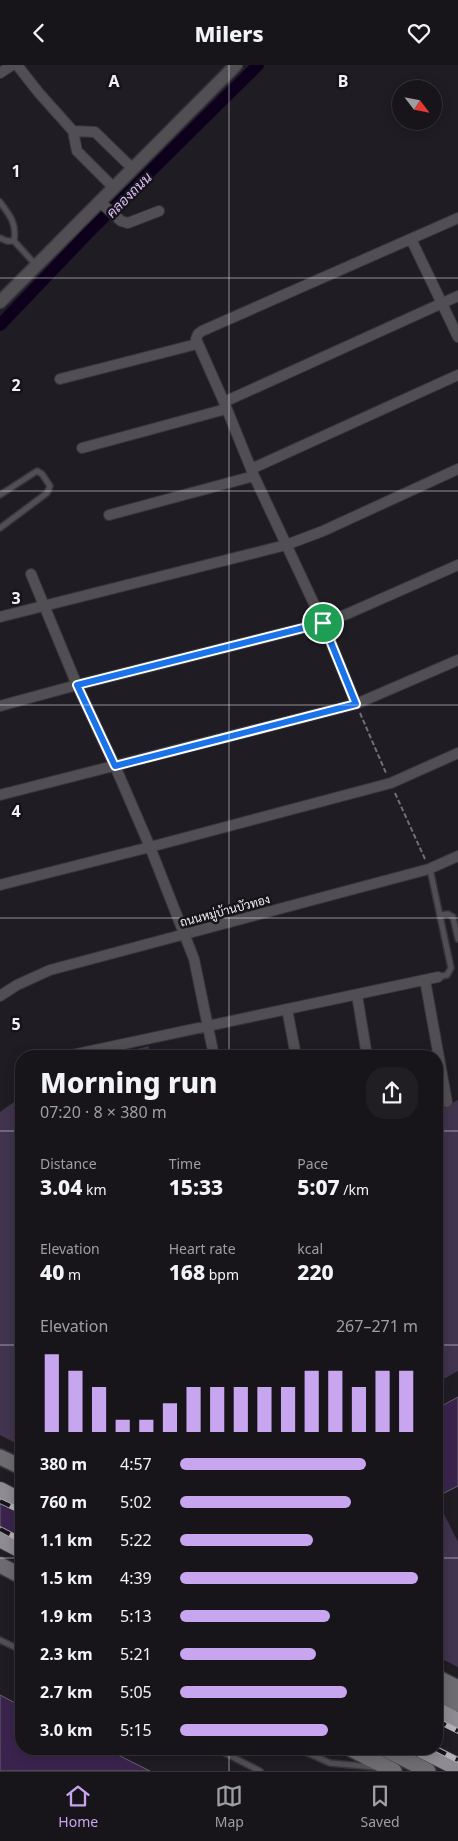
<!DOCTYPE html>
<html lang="en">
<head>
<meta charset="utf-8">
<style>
  :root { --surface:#17151a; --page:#201e23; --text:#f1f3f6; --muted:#9e9fa2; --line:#363439; --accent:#c8a5ef }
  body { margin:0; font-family:"Noto Sans",Sarabun,sans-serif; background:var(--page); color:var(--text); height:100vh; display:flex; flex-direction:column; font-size:19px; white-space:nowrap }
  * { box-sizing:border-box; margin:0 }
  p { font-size:16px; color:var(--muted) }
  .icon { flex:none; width:28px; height:28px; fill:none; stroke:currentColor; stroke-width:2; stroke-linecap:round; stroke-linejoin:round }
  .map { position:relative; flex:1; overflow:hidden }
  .side { position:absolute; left:15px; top:985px; width:428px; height:705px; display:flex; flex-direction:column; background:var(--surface); border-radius:20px; box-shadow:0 2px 12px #0003,0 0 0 1px var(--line) }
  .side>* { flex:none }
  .needle { width:32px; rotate:122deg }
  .controls { position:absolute; left:392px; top:15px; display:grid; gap:10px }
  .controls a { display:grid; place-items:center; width:50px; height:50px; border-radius:50%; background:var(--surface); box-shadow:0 2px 12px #0003,0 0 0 1px var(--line); font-size:25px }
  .pin { position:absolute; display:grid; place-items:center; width:42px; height:42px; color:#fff; margin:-21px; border:2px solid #fff; border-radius:50%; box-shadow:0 1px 5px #0007 }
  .round { display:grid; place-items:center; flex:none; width:52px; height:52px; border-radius:20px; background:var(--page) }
  .overview { display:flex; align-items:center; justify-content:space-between; height:85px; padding:0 25px }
  h1 { font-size:28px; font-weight:800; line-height:38px }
  .figures { display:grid; grid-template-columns:repeat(3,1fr); gap:8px; height:85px; padding:5px 25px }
  .figures div { display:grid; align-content:center }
  .figures b { font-size:21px; font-weight:800 }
  .figures small { font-size:14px; font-weight:400 }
  .figures p { font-size:14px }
  .chart { height:140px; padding:10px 25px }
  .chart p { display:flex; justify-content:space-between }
  .chart svg { width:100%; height:90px; margin-top:5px; stroke:var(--accent); stroke-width:6 }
  ul { padding:0 25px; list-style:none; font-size:16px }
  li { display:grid; grid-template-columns:80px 60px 1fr; align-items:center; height:38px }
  li i { height:12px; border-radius:6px; background:var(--accent) }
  header { display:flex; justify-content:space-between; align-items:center; height:65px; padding:0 25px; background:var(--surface); font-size:22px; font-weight:800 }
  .dock { display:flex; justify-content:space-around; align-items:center; height:70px; border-top:1px solid var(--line); background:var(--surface); font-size:14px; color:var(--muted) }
  .dock a { display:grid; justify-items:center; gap:2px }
  .dock .active { color:var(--accent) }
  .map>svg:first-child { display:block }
  .green { fill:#40344e }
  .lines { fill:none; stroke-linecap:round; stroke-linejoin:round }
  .canal { stroke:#0d001c; stroke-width:12 }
  .building { fill:#3a244e; stroke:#66636b }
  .service-casing { stroke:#38363c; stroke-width:8 }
  .minor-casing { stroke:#38363c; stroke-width:12 }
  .tertiary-casing { stroke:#38363c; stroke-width:15 }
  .secondary-casing { stroke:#38363c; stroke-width:18 }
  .trunk-casing { stroke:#38363c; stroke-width:20 }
  .path { stroke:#716e74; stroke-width:2; stroke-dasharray:5 2.5; stroke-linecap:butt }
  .service { stroke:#514f53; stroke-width:5 }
  .minor { stroke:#514f53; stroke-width:10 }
  .tertiary { stroke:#514f53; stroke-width:12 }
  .secondary { stroke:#6e6c71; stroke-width:15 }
  .trunk { stroke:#8e8b92; stroke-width:18 }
  .rail-casing { stroke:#b5b3b8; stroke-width:5.5 }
  .rail { stroke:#161319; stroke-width:4; stroke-dasharray:11; stroke-linecap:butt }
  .route-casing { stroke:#fff; stroke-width:10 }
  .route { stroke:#1a73e8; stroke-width:6 }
  .grid { fill:none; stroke:#f3f1f6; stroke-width:1; stroke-opacity:0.55 }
  .labels { text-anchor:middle; stroke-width:5; stroke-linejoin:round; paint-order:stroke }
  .street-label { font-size:12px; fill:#f3f1f6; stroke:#161319 }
  .water-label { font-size:14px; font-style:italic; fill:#d9bef8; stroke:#161319 }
  .grid-label { font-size:16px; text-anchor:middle; font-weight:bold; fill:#f3f1f6; stroke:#161319; stroke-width:5; stroke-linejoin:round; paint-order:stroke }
</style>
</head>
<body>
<header><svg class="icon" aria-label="back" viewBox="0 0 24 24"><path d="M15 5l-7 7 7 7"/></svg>Milers<svg class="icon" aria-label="heart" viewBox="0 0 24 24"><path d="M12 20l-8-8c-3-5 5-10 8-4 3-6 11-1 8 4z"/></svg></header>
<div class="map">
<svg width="458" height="1706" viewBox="0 0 458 1706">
  <rect width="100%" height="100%" fill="#1f1c23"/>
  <path class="green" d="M149 981 148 991H108Z
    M21 1032V1381L0 1370V1047Z
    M458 1035V1306L436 1318V1046Z
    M436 1433 458 1477V1602L436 1591Z"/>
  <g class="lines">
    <path class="canal" d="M0 260 90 166 258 0"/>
  </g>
  <path class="building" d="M458 1332V1421L440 1430 436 1423V1344Z
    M0 1438 21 1448V1472L0 1462Z
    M0 1630 21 1641V1684H106L150 1706H0Z"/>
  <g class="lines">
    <g class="service-casing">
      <path id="service" d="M0 137C10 150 17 159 14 176L36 200
        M0 173 7 176H14
        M0 430 37 406 42 409 50 421 47 428 0 463
        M430 804 451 903 447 910 438 912
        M441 850 448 849 453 852 458 874
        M0 1575 21 1585
        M217 1684 260 1706
        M299 1684 330 1698 374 1702"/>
    </g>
    <g class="minor-casing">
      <path id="minor" d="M17 0 39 28 73 66 77 86 113 122
        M0 8 12 0
        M73 66 95 67 132 103
        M99 136 121 156 128 158 159 146
        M411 174 458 272
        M60 314 197 279
        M224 337 458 231
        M82 383 226 344
        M251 404 458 310
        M109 450 254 411
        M31 509 77 620 115 701 150 782 194 894 214 991
        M0 552 286 480 323 466 458 404
        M356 639 323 558 254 411 224 337 196 274 198 269 202 266 458 153
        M0 641 77 620 323 558 347 549 458 500
        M0 730 356 639 458 595
        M0 820 150 782 391 718 458 688
        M425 915 447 1037
        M357 930 367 991
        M0 931 17 920 50 905 429 804 458 791
        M287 944 296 991
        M67 991 438 912"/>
    </g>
    <g class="tertiary-casing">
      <path id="tertiary" d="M0 237 236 0"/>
    </g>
    <g class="secondary-casing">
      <path id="secondary" d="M0 1392 21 1402
        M0 1500 21 1511
        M436 1612 458 1623
        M436 1628 458 1639
        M351 1684 394 1706
        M385 1684 428 1706"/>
    </g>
    <g class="trunk-casing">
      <path id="trunk" d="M0 1426 21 1437
        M0 1473 21 1484
        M436 1646 458 1657
        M422 1684 458 1702"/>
    </g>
    <path class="path" d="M360 648 386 708
      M395 728 425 794"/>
    <use href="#service" class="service"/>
    <use href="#minor" class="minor"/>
    <use href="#tertiary" class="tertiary"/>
    <use href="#secondary" class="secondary"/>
    <use href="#trunk" class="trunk"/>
    <g class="rail-casing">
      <path id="rail" d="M0 1436 21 1446
        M0 1464 21 1475
        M436 1655 458 1666
        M436 1684 458 1695"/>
    </g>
    <use href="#rail" class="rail"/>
  </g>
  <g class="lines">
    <g class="route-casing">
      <path id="route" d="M323 558 356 639 115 701 77 620Z"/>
    </g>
    <use href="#route" class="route"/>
  </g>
  <path class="grid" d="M229 0V991M0 213H458M0 426H458M0 640H458M0 853H458M0 1066H21M436 1066H458M0 1280H21M436 1280H458M0 1493H21M436 1493H458M229 1684V1706"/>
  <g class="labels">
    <g class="street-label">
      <text transform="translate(225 846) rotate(-15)" y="4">ถนนหมู่บ้านบัวทอง</text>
    </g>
    <g class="water-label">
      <text transform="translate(129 130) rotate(-45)" y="5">คลองถนน</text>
    </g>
  </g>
  <g class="grid-label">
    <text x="114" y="22">A</text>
    <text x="343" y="22">B</text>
    <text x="16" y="112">1</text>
    <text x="16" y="326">2</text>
    <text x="16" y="539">3</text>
    <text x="16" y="752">4</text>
    <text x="16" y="965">5</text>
  </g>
</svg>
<div class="controls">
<a><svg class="needle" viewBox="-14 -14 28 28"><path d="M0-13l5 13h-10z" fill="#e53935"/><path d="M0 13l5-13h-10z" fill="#9e9fa2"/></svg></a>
</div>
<div class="pin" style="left:323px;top:558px;background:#1e9e55"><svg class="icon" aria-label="arrive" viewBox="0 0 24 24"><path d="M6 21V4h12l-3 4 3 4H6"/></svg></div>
<section class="side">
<div class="overview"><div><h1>Morning run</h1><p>07:20 · 8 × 380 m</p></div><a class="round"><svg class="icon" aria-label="share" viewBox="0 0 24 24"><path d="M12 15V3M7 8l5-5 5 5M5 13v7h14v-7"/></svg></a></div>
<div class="figures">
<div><p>Distance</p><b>3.04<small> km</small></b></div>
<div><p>Time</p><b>15:33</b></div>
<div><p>Pace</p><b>5:07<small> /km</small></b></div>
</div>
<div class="figures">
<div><p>Elevation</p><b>40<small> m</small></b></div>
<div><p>Heart rate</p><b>168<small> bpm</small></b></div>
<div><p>kcal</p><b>220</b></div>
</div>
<div class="chart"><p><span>Elevation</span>267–271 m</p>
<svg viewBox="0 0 160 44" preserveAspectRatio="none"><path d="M5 44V6M15 44V14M25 44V22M35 44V38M45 44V38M55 44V30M65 44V22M75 44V22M85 44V22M95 44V22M105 44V22M115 44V14M125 44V14M135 44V22M145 44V14M155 44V14"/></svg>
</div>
<ul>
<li><b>380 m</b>4:57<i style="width:78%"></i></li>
<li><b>760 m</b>5:02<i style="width:72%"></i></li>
<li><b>1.1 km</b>5:22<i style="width:56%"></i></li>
<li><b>1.5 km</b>4:39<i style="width:100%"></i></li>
<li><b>1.9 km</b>5:13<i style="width:63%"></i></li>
<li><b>2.3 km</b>5:21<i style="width:57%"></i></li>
<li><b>2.7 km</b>5:05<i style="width:70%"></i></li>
<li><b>3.0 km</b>5:15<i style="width:62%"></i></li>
</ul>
</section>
</div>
<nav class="dock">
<a class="active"><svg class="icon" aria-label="home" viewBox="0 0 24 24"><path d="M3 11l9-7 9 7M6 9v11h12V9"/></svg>Home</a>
<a><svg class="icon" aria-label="map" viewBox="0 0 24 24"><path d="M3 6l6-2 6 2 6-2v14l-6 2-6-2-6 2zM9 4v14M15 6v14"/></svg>Map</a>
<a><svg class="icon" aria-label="saved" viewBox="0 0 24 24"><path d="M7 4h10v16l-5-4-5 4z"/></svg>Saved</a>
</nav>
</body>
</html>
